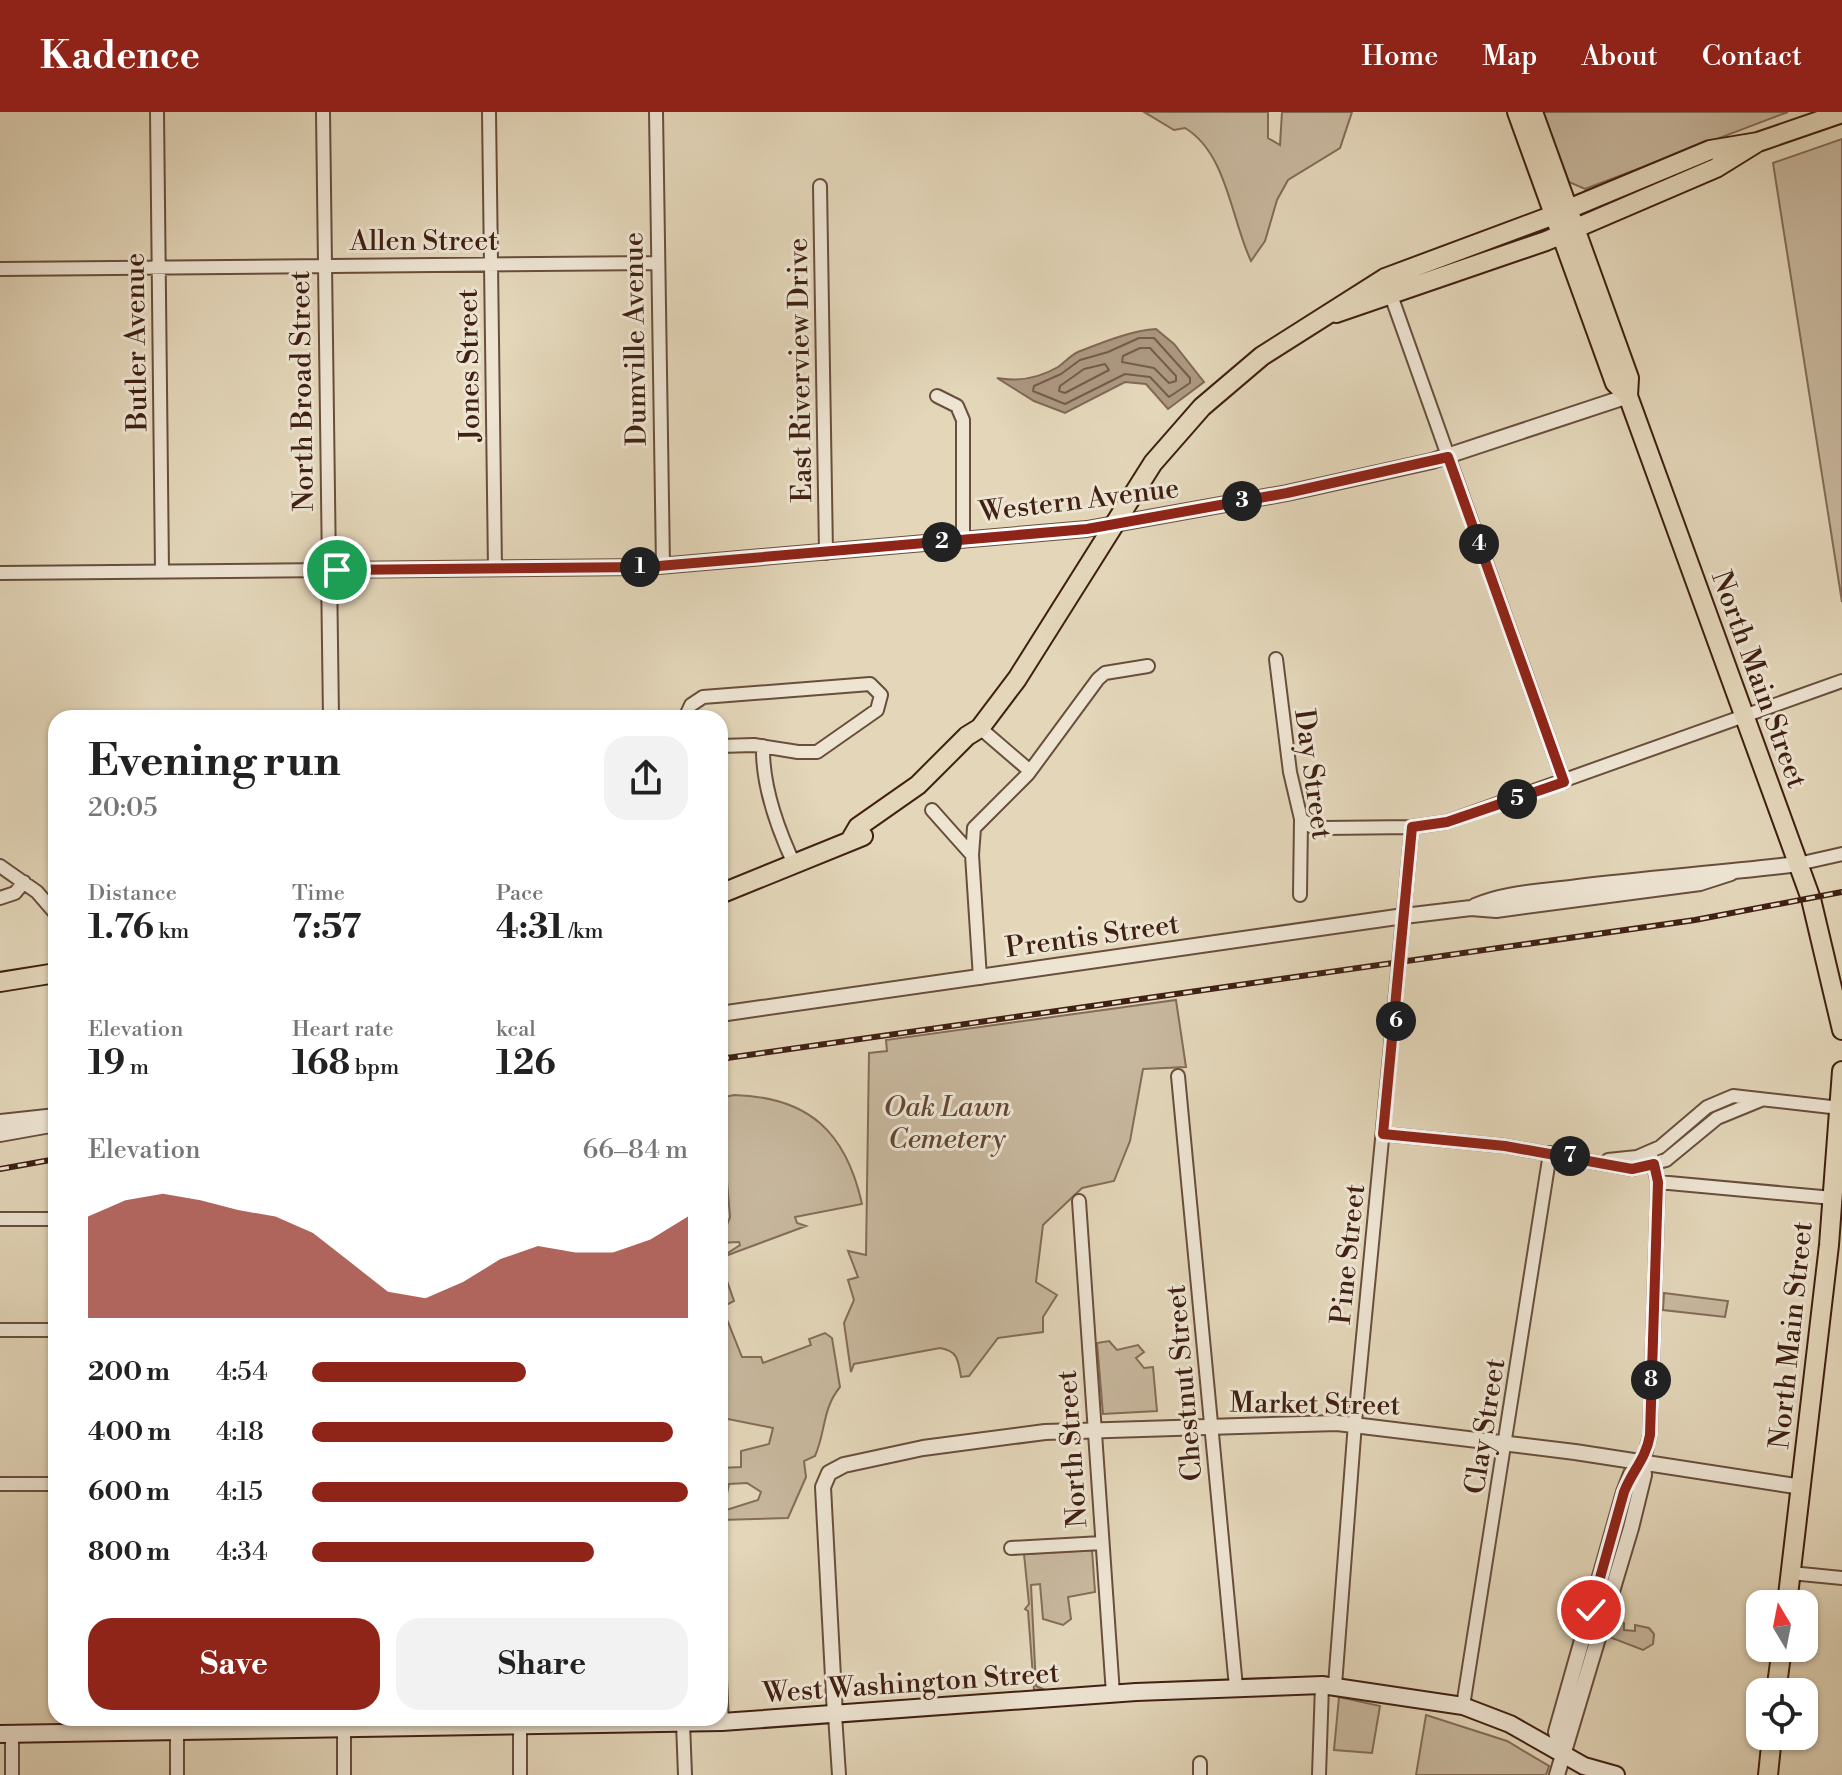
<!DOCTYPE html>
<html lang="en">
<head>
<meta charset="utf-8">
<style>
  :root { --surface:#fff; --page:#f2f2f2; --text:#222; --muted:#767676; --accent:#8f2418 }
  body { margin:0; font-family:"Libre Bodoni",serif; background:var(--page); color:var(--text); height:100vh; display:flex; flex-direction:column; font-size:30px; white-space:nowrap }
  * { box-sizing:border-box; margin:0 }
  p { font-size:26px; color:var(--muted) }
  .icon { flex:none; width:44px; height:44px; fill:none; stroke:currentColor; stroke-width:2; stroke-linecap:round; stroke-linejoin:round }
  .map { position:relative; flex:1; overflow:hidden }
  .details { position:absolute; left:48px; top:598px; width:680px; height:1016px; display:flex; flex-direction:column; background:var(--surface); border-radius:24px; box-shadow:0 2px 6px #0004 }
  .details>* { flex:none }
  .needle { width:52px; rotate:350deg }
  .buttons { position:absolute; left:1746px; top:1478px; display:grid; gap:16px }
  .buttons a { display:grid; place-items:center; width:72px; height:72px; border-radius:16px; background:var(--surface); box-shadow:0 2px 6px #0004; font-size:40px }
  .pin { position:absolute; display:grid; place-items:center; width:68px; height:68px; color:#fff; margin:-34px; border:4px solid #fff; border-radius:50%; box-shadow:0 2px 8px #0007 }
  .km { position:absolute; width:40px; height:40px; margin:-20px; border-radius:50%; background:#222; color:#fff; font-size:22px; line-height:40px; text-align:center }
  .round { display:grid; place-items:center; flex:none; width:84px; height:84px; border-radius:24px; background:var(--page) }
  .headline { display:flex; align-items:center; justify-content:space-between; height:136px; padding:0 40px }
  h1 { font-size:44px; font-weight:700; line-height:60px }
  .figures { display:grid; grid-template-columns:repeat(3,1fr); gap:12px; height:136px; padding:8px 40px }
  .figures div { display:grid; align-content:center }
  .figures b { font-size:34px; font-weight:700 }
  .figures small { font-size:22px; font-weight:400 }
  .figures p { font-size:22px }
  .chart { height:224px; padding:16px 40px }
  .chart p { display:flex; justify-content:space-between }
  .chart svg { width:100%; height:144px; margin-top:8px; fill:var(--accent); opacity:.7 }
  .action { display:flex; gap:16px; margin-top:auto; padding:16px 40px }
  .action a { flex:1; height:92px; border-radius:24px; background:var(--accent); color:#fff; font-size:32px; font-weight:700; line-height:92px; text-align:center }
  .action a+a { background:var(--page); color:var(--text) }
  ul { padding:0 40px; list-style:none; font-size:26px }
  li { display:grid; grid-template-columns:128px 96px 1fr; align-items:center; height:60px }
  li i { height:20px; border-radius:10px; background:var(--accent) }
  header { display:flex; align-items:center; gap:48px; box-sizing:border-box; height:112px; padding:0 40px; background:var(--accent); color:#fff }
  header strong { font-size:38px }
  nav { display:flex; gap:44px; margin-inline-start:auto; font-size:28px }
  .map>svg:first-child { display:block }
  .green { fill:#c7b79d; stroke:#846c58; stroke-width:2 }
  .water { fill:#ac9881; stroke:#816855; stroke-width:2 }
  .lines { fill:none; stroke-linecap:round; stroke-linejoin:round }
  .shore { stroke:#765c4a; stroke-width:2 }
  .minor-casing { stroke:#694e3c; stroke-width:16 }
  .tertiary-casing { stroke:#694e3c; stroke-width:18 }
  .secondary-casing { stroke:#402013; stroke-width:20 }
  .primary-casing { stroke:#402013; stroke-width:22 }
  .minor { stroke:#ede4d2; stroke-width:12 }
  .tertiary { stroke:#ede4d2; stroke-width:14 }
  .secondary { stroke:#ede4d2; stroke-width:16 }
  .primary { stroke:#e3d6b9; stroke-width:18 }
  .rail-casing { stroke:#402013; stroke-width:6 }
  .rail { stroke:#ede4d2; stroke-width:3; stroke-dasharray:9; stroke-linecap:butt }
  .route-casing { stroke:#fff; stroke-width:16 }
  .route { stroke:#8f2418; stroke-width:10 }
  .labels { text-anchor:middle; stroke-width:6; stroke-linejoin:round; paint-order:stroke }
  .street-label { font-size:28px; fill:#402013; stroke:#ede4d2 }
  .park-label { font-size:28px; font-style:italic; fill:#624636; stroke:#ede4d2 }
</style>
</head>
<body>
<header>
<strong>Kadence</strong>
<nav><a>Home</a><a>Map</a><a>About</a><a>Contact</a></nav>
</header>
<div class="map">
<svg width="1842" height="1663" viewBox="0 0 1842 1663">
  <rect width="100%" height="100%" fill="#e3d6b9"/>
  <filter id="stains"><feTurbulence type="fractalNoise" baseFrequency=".0025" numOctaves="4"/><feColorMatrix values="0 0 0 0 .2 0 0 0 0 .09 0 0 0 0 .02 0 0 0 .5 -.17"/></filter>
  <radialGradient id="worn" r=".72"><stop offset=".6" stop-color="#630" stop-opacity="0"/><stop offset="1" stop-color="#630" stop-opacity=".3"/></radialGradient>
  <path class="green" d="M1144 0H1268V26L1280 33 1282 0H1352L1340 36 1288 68 1277 88 1265 129 1251 149C1231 107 1227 41 1185 16L1174 18Z
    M1543 0H1788L1585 77 1569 70Z
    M1842 27V490L1773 51Z
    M1176 888 1186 955 1143 957 1130 1029 1114 1069 1082 1076 1043 1113 1036 1170 1057 1183 1043 1205V1220L998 1226 969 1264 961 1265C958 1248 958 1239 940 1236L854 1252 851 1260 844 1211 854 1188 848 1168 858 1165 848 1139 866 1143 869 941 887 939 886 928Z
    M734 983C809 985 846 1020 862 1092L795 1105 797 1111 806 1114 720 1146 740 1133 739 1130 720 1131 730 1105 720 986Z
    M726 1166 734 1189 722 1195 742 1245H761L763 1251 811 1233 809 1227 825 1221 832 1226 840 1275C822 1297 826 1319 815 1344L804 1349 806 1365 788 1406 721 1408 723 1399 758 1388 761 1380 747 1371 729 1372 726 1386 720 1388V1356L741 1355V1339L769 1332 773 1316 728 1307 720 1311V1168Z
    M1664 1181 1728 1189 1725 1205 1663 1198Z
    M1109 1229 1117 1238 1138 1233 1144 1240 1136 1246 1144 1256 1153 1255 1157 1299 1103 1302 1097 1231Z
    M1092 1438 1095 1480 1068 1485 1071 1507 1063 1513 1043 1507 1040 1472 1031 1473 1036 1574 1043 1577 1034 1578 1028 1499 1025 1497 1029 1492 1024 1442Z
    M1608 1510 1624 1511V1518L1635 1519V1513L1649 1516 1654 1522 1653 1532 1643 1538 1604 1523Z
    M1339 1585 1380 1594 1372 1641 1334 1638Z
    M1426 1603 1507 1629 1549 1654 1546 1663H1416Z"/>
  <path class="water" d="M1156 217 1174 232 1204 270 1168 297 1146 272 1125 270 1065 301 1034 289 997 266C1019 270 1039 266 1058 255 1065 250 1071 243 1078 240 1101 231 1133 218 1156 217Z"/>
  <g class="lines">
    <path class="shore" d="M1139 226H1154L1190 266V271L1169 285 1150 265 1125 262 1065 292 1033 279 1034 274 1061 262 1080 248 1108 240Z
      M1140 236H1150L1176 264V269L1169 271 1154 256 1122 250 1123 244Z
      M1105 252 1109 258 1065 281 1059 279 1060 274 1084 257Z"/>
    <g class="minor-casing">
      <path id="minor" d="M157 0 162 459
        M489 0 495 457
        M656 0 663 454
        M820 74 826 441
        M0 157 657 151
        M1388 175 1564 670
        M937 284 957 294 963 308V428
        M0 461 329 458 323 0
        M1276 547 1290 660 1301 707 1300 783
        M685 606 691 593 703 585 870 572 881 583 877 598 817 640H798L754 633 720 634
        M980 616 1030 659
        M763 634C762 674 778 718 795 754
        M932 698 972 743
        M1301 707 1311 714 1324 716 1412 715 1447 710 1842 569
        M1798 752 1842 742
        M0 754 37 780 56 802
        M0 786 15 781 24 770
        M980 866 972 743 974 716 1028 662 1098 567 1105 561 1148 554
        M1178 964 1236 1575
        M1383 1022 1505 1034 1632 1057 1666 1048 1717 1006 1761 988
        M1608 1048 1637 1045 1660 1035 1707 995 1733 984 1840 996
        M1658 1070 1833 1086
        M1079 1089 1113 1582
        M0 1107H56
        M0 1218H56
        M1643 1350 1650 1323 1658 1070 1650 1040
        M0 1372H56
        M1011 1436 1102 1431
        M1791 1461 1842 1466
        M720 1568 722 1610
        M1335 1573 1356 1298 1412 715
        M1463 1594 1550 1041
        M835 1603 839 1663
        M683 1611 685 1663
        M344 1616V1663
        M177 1619V1663
        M1200 1651V1663
        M12 1663V1622
        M520 1663V1613
        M1319 1663 1322 1573"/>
    </g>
    <g class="tertiary-casing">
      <path id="tertiary" d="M331 606 329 458 647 455 1087 417 1287 381 1432 349 1628 284
        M1475 794C1507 780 1544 780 1578 775 1651 766 1725 761 1798 752
        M720 902 1404 804 1471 796 1496 798 1700 771 1731 761
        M0 1010 56 1004
        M0 1022 56 1012
        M835 1603 823 1375 829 1361 844 1353 923 1336 1045 1320 1337 1311 1575 1340 1802 1375
        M1561 1641 1556 1620 1624 1380 1631 1362 1643 1350
        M1557 1663 1631 1416 1644 1363 1643 1350"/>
    </g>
    <g class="secondary-casing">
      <path id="secondary" d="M0 1622 722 1610 1136 1580 1322 1573 1463 1594 1510 1612 1584 1654 1616 1663"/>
    </g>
    <g class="primary-casing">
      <path id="primary" d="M1517 0 1615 271 1628 284
        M1533 0 1629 266 1628 284 1811 787 1842 918
        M1336 201 1546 129 1716 56 1758 30 1842 1
        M851 727 858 715 918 673 967 624 980 616 1017 567 1153 351 1202 295 1262 244 1385 166 1554 103 1710 38 1758 30
        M720 782 863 724
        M0 870 56 861
        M1787 1492 1829 1133 1842 959
        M1776 1580 1782 1536
        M1768 1663 1772 1624"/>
    </g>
    <use href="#minor" class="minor"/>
    <use href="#tertiary" class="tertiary"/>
    <use href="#secondary" class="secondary"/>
    <use href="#primary" class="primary"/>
    <g class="rail-casing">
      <path id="rail" d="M720 947 1695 808 1842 780
        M0 1057 56 1047"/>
    </g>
    <use href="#rail" class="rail"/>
  </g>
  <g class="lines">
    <g class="route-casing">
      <path id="route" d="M337 458 647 455 1087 417 1287 381 1448 345 1564 670 1447 710 1412 715 1383 1022 1505 1034 1632 1057 1654 1052 1658 1070 1650 1323C1646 1347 1632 1359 1624 1380L1591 1498"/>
    </g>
    <use href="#route" class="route"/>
  </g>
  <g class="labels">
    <g class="street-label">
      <text x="424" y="138">Allen Street</text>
      <text transform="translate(634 227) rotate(-91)" y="10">Dumville Avenue</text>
      <text transform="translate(135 230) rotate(-91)" y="10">Butler Avenue</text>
      <text transform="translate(468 253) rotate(-91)" y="10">Jones Street</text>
      <text transform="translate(799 258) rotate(-91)" y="10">East Riverview Drive</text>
      <text transform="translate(301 279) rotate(-91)" y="10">North Broad Street</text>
      <text transform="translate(1079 387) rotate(-7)" y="10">Western Avenue</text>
      <text transform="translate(1760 567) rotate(70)" y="10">North Main Street</text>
      <text transform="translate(1314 662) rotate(82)" y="10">Day Street</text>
      <text transform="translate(1092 823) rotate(-8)" y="10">Prentis Street</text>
      <text transform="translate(1347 1142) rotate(-84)" y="10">Pine Street</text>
      <text transform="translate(1790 1223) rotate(-84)" y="10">North Main Street</text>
      <text transform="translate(1183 1271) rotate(-95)" y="10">Chestnut Street</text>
      <text transform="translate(1315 1291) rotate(1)" y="10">Market Street</text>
      <text transform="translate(1484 1314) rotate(-81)" y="10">Clay Street</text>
      <text transform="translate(1071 1337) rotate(-94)" y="10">North Street</text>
      <text transform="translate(911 1570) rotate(-4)" y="10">West Washington Street</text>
    </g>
    <g class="park-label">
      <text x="947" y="1004">Oak Lawn<tspan x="947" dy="32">Cemetery</tspan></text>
    </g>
  </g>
  <rect width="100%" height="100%" filter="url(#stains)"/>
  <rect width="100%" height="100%" fill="url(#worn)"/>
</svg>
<div class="buttons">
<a><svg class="needle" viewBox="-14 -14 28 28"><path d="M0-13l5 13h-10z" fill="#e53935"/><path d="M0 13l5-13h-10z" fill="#767676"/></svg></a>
<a><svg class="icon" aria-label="locate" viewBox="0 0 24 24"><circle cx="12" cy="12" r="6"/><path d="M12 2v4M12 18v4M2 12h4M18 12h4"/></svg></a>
</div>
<div class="pin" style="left:337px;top:458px;background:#1e9e55"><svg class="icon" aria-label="arrive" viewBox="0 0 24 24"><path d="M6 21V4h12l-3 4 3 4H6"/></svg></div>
<div class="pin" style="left:1591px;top:1498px;background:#d93025"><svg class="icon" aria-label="check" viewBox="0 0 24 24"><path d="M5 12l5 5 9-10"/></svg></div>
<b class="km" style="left:640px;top:455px">1</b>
<b class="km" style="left:942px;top:430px">2</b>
<b class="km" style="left:1242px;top:389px">3</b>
<b class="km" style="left:1479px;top:432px">4</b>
<b class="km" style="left:1517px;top:687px">5</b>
<b class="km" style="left:1396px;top:909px">6</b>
<b class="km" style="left:1570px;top:1044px">7</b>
<b class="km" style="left:1651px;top:1268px">8</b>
<section class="details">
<div class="headline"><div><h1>Evening run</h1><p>20:05</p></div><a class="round"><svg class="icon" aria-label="share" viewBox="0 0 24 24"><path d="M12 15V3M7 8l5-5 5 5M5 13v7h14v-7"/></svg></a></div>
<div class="figures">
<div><p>Distance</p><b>1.76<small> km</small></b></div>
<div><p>Time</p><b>7:57</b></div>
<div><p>Pace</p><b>4:31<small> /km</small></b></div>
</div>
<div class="figures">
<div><p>Elevation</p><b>19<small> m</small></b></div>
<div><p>Heart rate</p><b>168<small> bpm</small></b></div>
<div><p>kcal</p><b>126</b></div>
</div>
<div class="chart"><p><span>Elevation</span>66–84 m</p>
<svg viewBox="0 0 160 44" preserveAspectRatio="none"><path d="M0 44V13L10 8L20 6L30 8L40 11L50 13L60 18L70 27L80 36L90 38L100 33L110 26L120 22L130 24L140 24L150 20L160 13V44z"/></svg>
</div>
<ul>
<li><b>200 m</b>4:54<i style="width:57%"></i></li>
<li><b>400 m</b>4:18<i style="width:96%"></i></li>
<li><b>600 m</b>4:15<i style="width:100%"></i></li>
<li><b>800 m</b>4:34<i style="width:75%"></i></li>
</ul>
<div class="action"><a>Save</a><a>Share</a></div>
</section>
</div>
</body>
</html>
